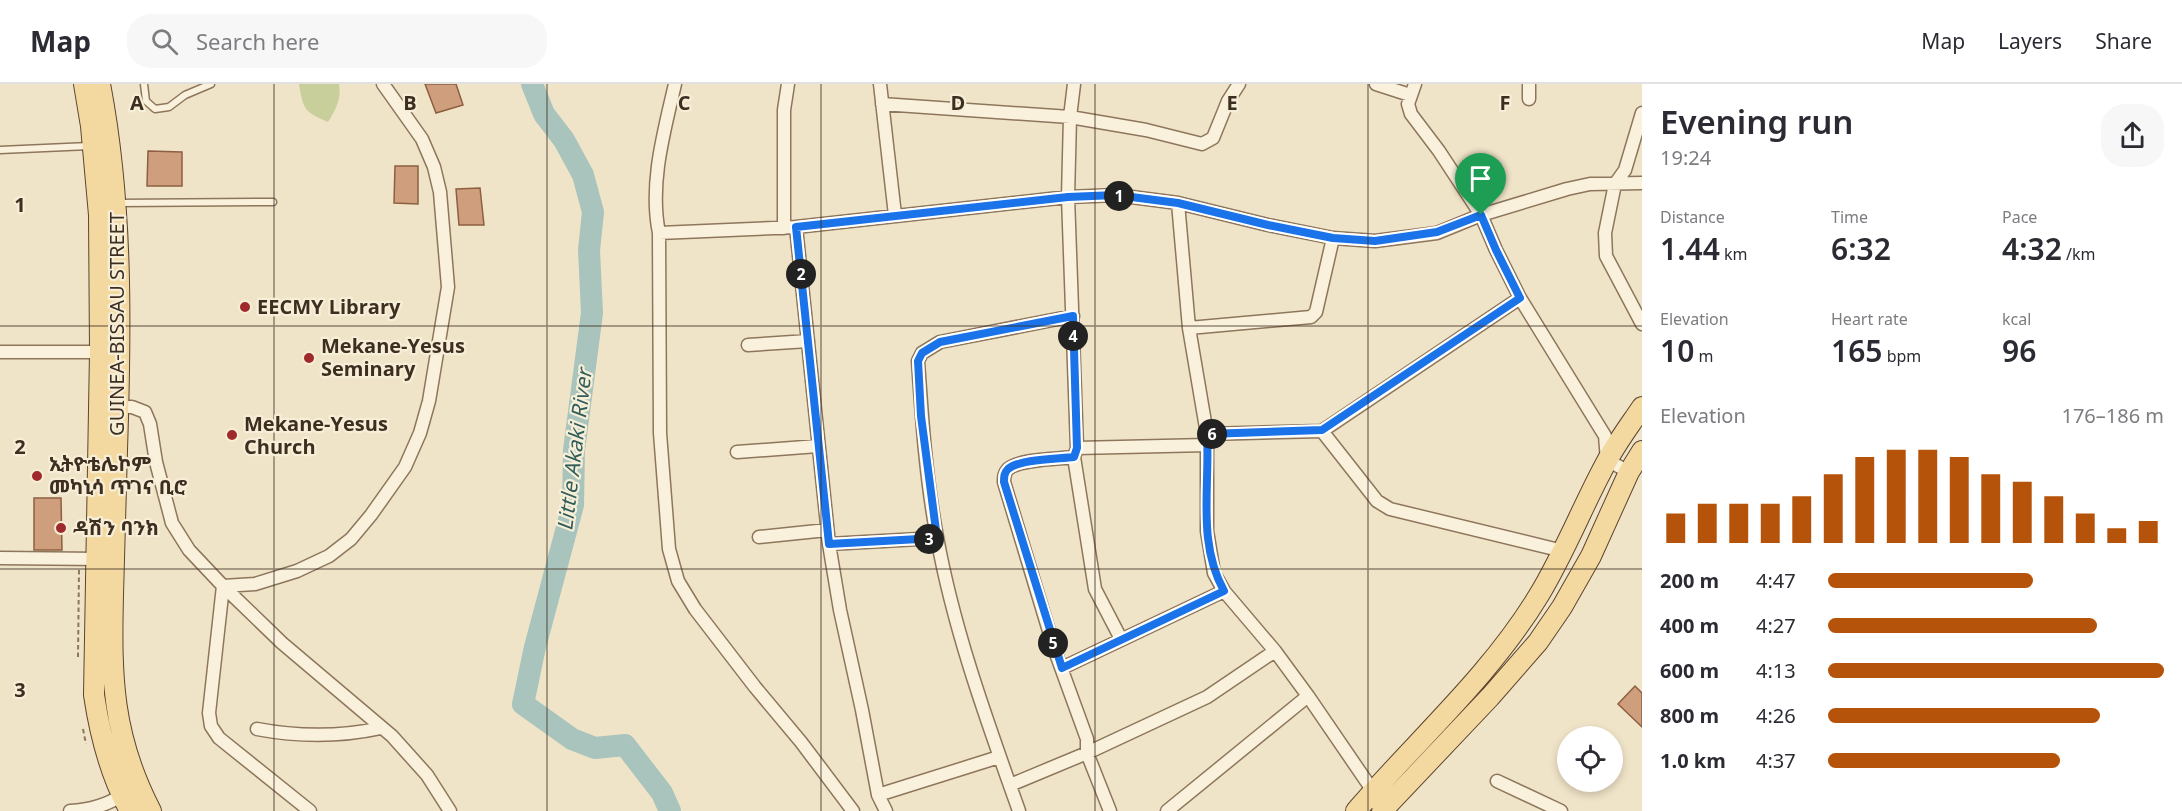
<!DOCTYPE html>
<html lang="en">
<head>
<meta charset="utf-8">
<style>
  :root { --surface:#fff; --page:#f7f7f7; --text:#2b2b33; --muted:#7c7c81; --line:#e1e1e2; --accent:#b45309 }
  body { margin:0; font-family:Georgia,"Noto Sans Ethiopic",serif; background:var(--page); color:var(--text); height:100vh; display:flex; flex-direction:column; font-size:22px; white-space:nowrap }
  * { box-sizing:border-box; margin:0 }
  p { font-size:20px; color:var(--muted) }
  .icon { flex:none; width:33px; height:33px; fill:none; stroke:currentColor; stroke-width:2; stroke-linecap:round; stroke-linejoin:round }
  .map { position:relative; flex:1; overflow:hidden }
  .details { display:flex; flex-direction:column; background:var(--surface); width:540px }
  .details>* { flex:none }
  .buttons { position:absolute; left:1557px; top:642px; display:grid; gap:12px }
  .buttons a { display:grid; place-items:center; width:66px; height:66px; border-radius:50%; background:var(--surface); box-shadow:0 3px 9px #0003; font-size:30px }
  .pin { position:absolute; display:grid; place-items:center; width:51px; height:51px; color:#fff; margin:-62px -26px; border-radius:50% 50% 50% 0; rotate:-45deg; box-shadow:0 0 6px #0007 }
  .pin .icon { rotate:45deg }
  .km { position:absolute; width:30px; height:30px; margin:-15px; border-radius:50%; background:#222; color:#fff; font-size:16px; line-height:30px; text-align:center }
  .round { display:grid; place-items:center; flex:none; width:63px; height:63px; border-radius:24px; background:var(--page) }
  .head { display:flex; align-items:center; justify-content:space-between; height:102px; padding:0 18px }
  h1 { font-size:33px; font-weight:600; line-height:45px }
  .metrics { display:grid; grid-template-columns:repeat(3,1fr); gap:9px; height:102px; padding:6px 18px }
  .metrics div { display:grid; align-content:center }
  .metrics b { font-size:30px; font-weight:600 }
  .metrics small { font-size:16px; font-weight:400 }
  .metrics p { font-size:16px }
  .chart { height:168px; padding:12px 18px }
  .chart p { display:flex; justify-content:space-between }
  .chart svg { width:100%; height:108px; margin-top:6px; stroke:var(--accent); stroke-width:6 }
  ul { padding:0 18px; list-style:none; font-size:20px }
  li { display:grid; grid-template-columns:96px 72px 1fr; align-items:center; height:45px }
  li i { height:15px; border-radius:8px; background:var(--accent) }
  header { display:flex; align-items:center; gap:36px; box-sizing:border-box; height:84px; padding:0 30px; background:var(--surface); border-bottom:2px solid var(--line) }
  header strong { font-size:28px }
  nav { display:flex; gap:33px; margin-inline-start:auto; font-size:21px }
  .search { width:420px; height:54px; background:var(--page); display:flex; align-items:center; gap:15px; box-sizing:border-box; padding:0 21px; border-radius:24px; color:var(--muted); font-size:22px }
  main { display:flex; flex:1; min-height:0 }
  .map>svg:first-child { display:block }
  .green { fill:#c9cf9b }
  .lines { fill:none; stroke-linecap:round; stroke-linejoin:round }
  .river { stroke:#a9c4bc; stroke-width:22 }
  .building { fill:#cf9f7d; stroke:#8d5f41; stroke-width:1.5 }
  .lane-casing { stroke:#8d765c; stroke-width:9 }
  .street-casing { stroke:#8d765c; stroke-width:15 }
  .primary-casing { stroke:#5b4430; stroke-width:22 }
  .path { stroke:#8d765c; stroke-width:2; stroke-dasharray:4.5 3; stroke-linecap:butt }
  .lane { stroke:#faf1dc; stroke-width:6 }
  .street { stroke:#faf1dc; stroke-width:12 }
  .primary { stroke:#f3d9a0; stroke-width:20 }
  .route-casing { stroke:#fff; stroke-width:12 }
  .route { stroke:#1a73e8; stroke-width:8 }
  .grid { fill:none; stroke:#3d2e20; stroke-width:1.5; stroke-opacity:0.55 }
  .poi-dot { fill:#9e2a2b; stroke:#f7eed8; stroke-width:2 }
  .labels { text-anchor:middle; stroke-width:4.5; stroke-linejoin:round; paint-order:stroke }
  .poi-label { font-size:20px; font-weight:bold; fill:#3d2e20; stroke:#f7eed8; text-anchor:start }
  .street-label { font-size:20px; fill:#3d2e20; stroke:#f7eed8 }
  .water-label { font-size:21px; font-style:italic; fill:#2f5d5a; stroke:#f7eed8 }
  .grid-label { font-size:20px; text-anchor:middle; font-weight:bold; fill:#3d2e20; stroke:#f7eed8; stroke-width:4.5; stroke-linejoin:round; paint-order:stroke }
</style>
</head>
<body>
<header>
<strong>Map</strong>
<div class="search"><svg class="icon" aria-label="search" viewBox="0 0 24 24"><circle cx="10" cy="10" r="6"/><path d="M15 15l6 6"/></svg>Search here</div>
<nav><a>Map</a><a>Layers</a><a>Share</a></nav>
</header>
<main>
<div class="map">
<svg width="1642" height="727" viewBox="0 0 1642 727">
  <rect width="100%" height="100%" fill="#f0e4c8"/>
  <path class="green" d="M299 0H339C342 14 335 27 328 38 304 28 303 25 299 0Z"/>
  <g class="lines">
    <path class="river" d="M532 0 544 30 564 56 583 91 593 128 589 166 592 229 574 366 573 421 535 563 523 620 572 655 595 664 625 661 662 709 670 727"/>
  </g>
  <path class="building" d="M425 0H456L463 21 436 29Z
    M148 67 182 68V102H147Z
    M395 82H418V120L394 119Z
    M480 104 484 141H459L456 105Z
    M34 414H61L62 466H34Z
    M1635 602 1642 609V643L1618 620Z"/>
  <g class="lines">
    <g class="lane-casing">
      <path id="lane" d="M144 0 146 17 155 25 169 23 185 11 211 0
        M0 66 89 62
        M117 119 273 118"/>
    </g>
    <g class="street-casing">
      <path id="street" d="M675 0C664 48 649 100 659 149L660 349 669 465 678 497 695 525 755 603 801 658 853 727
        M880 0 895 131
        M1074 0 1070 33 1068 113 1077 364
        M1376 0 1410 11
        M1415 0 1408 20 1411 30 1439 67 1481 131 1496 166 1520 214 1605 352 1607 376 1629 388
        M1529 15V0
        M882 20 1070 33 1146 46 1202 60 1213 54 1228 17 1239 0
        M1642 29 1625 86 1615 100 1605 149 1606 172 1642 240
        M1178 119 1189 244 1207 350V447L1214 489 1224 507 1275 567 1308 612 1373 707
        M796 143 829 460 840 526 862 626 878 711 886 727
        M784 144V26L788 0
        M659 149 796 143 1068 113 1116 111 1178 119 1268 141 1333 154 1375 157 1437 149 1481 131 1567 105 1590 100 1642 99
        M1189 244 1311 233 1316 228 1333 154
        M748 261 808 257
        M0 268H100
        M118 323H132L145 328 150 340 156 378 172 439 189 466 223 502 282 559 392 652 427 691 450 727
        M1322 347 1377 417 1390 425 1563 467
        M1207 350 1322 347 1520 214
        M737 368 818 362
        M1074 373C1058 375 1019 375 1008 385 1004 389 1004 393 1004 398L1055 567 1087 655V669L1110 727
        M759 453 827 446
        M829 460 937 454
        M0 474 101 475
        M223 502 255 500 297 487 329 472 351 455 371 431 405 383 420 349 429 317 448 203 440 108 434 83 422 55 383 0
        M223 502 209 629 211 642 219 654 310 727
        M1121 555 1095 505 1074 373 1077 364 1207 361
        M1062 584 1224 507
        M257 645C299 653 340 653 381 644
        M1497 697 1561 727
        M1010 701 1087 669 1207 613 1275 567
        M878 711 999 673
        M70 727C90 726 106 722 122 711
        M1019 727C987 637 954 547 937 453 926 395 922 336 918 277L922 269 940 258 1073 232
        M1167 727 1308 612"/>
    </g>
    <g class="primary-casing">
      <path id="primary" d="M84 0 91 42 99 131 100 268 94 611C100 651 110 691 130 727
        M100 0C123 120 121 244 117 366 116 415 114 463 113 511 111 593 112 652 151 727
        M1356 727C1417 656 1490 592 1539 511 1565 468 1583 421 1607 377 1617 358 1630 341 1642 323
        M1382 727 1490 613 1538 558 1562 523 1591 472 1629 388 1642 367"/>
    </g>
    <path class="path" d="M78 573 79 486
      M83 645 86 660"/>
    <use href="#lane" class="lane"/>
    <use href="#street" class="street"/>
    <use href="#primary" class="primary"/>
  </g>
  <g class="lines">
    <g class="route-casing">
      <path id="route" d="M1116 111 1178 119 1268 141 1333 154 1375 157 1437 148 1481 131 1496 166 1520 214 1322 346 1207 350C1210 404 1197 458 1224 507L1062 584 1004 398C1004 393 1004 389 1008 385 1019 375 1058 375 1074 373L1077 364 1073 232 940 258 922 269 918 277 921 332 937 454 829 460 796 143 1068 113Z"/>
    </g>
    <use href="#route" class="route"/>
  </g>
  <path class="grid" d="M274 0V727M547 0V727M821 0V727M1095 0V727M1368 0V727M0 242H1642M0 485H1642"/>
  <g class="poi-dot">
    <circle cx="245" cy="223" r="6"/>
    <circle cx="309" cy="274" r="6"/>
    <circle cx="232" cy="351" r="6"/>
    <circle cx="37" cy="392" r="6"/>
    <circle cx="61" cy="444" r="6"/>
  </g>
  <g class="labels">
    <g class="poi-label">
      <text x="257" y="230">EECMY Library</text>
      <text x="321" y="269">Mekane-Yesus<tspan x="321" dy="23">Seminary</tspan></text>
      <text x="244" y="347">Mekane-Yesus<tspan x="244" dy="23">Church</tspan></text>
      <text x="49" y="387">ኢትዮቴሌኮም<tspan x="49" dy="23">መካኒሳ ጥገና ቢሮ</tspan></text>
      <text x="73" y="451">ዳሽን ባንክ</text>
    </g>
    <g class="street-label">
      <text transform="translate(117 240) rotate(-90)" y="7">GUINEA-BISSAU STREET</text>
    </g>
    <g class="water-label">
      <text transform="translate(575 366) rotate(-83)" y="7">Little Akaki River</text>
    </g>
  </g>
  <g class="grid-label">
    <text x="137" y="26">A</text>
    <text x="410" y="26">B</text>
    <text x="684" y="26">C</text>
    <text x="958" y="26">D</text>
    <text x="1232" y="26">E</text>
    <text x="1505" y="26">F</text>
    <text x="20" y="128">1</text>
    <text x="20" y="370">2</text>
    <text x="20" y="613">3</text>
  </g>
</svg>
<div class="buttons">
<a><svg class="icon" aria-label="locate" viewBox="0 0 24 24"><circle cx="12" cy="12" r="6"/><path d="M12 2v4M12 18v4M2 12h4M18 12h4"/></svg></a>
</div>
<div class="pin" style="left:1481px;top:131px;background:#1e9e55"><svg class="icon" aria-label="arrive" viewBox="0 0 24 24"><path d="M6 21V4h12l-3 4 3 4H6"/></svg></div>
<b class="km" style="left:1119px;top:112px">1</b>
<b class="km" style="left:801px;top:190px">2</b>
<b class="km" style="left:929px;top:455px">3</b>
<b class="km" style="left:1073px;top:252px">4</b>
<b class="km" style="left:1053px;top:559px">5</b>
<b class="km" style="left:1212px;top:350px">6</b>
</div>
<section class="details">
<div class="head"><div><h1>Evening run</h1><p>19:24</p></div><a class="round"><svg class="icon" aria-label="share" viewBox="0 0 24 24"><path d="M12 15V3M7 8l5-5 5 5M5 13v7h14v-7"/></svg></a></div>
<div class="metrics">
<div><p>Distance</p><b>1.44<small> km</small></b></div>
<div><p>Time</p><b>6:32</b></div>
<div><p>Pace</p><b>4:32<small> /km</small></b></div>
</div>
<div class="metrics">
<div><p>Elevation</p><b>10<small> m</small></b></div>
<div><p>Heart rate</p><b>165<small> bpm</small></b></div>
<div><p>kcal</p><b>96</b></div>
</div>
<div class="chart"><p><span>Elevation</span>176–186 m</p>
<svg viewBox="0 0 160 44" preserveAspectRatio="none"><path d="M5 44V32M15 44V28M25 44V28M35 44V28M45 44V25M55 44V16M65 44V9M75 44V6M85 44V6M95 44V9M105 44V16M115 44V19M125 44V25M135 44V32M145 44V38M155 44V35"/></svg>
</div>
<ul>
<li><b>200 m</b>4:47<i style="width:61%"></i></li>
<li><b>400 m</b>4:27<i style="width:80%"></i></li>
<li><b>600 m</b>4:13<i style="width:100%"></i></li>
<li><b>800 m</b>4:26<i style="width:81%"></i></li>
<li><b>1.0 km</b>4:37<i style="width:69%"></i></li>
</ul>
</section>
</main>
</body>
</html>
